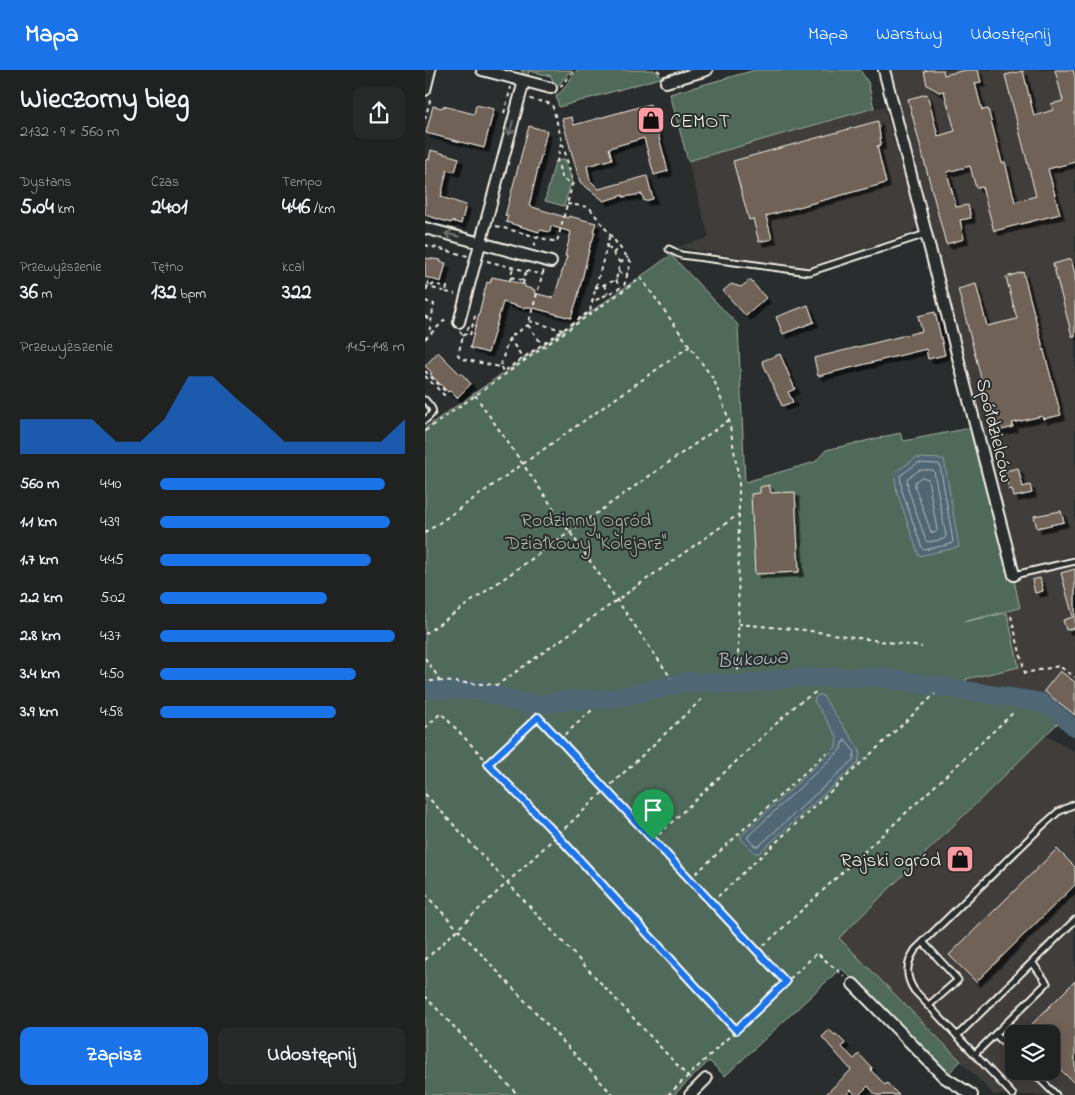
<!DOCTYPE html>
<html lang="pl">
<head>
<meta charset="utf-8">
<style>
  :root { --surface:#202222; --page:#282a2a; --text:#f1f3f6; --muted:#a2a4a5; --line:#3d3f40; --accent:#1a73e8 }
  body { margin:0; font-family:"Indie Flower",sans-serif; background:var(--page); color:var(--text); height:100vh; display:flex; flex-direction:column; font-size:19px; white-space:nowrap }
  * { box-sizing:border-box; margin:0 }
  p { font-size:16px; color:var(--muted) }
  .icon { flex:none; width:28px; height:28px; fill:none; stroke:currentColor; stroke-width:2; stroke-linecap:round; stroke-linejoin:round }
  .map { position:relative; flex:1; overflow:hidden }
  .drawer { display:flex; flex-direction:column; background:var(--surface); width:425px }
  .drawer>* { flex:none }
  .buttons { position:absolute; left:580px; top:955px; display:grid; gap:10px }
  .buttons a { display:grid; place-items:center; width:55px; height:55px; border-radius:10px; background:var(--surface); box-shadow:0 2px 12px #0003,0 0 0 1px var(--line); font-size:25px }
  .pin { position:absolute; display:grid; place-items:center; width:42px; height:42px; color:#fff; margin:-51px -21px; border-radius:50% 50% 50% 0; rotate:-45deg; box-shadow:0 0 5px #0007 }
  .pin .icon { rotate:45deg }
  .round { display:grid; place-items:center; flex:none; width:52px; height:52px; border-radius:10px; background:var(--page) }
  .headline { display:flex; align-items:center; justify-content:space-between; height:85px; padding:0 20px }
  h1 { font-size:28px; font-weight:700; line-height:38px }
  .metrics { display:grid; grid-template-columns:repeat(3,1fr); gap:8px; height:85px; padding:5px 20px }
  .metrics div { display:grid; align-content:center }
  .metrics b { font-size:21px; font-weight:700 }
  .metrics small { font-size:14px; font-weight:400 }
  .metrics p { font-size:14px }
  .chart { height:140px; padding:10px 20px }
  .chart p { display:flex; justify-content:space-between }
  .chart svg { width:100%; height:90px; margin-top:5px; fill:var(--accent); opacity:.7 }
  .action { display:flex; gap:10px; margin-top:auto; padding:10px 20px }
  .action a { flex:1; height:58px; border-radius:10px; background:var(--accent); color:#fff; font-size:20px; font-weight:700; line-height:58px; text-align:center }
  .action a+a { background:var(--page); color:var(--text) }
  ul { padding:0 20px; list-style:none; font-size:16px }
  li { display:grid; grid-template-columns:80px 60px 1fr; align-items:center; height:38px }
  li i { height:12px; border-radius:6px; background:var(--accent) }
  header { display:flex; align-items:center; gap:30px; box-sizing:border-box; height:70px; padding:0 25px; background:var(--accent); color:#fff }
  header strong { font-size:24px }
  nav { display:flex; gap:28px; margin-inline-start:auto; font-size:18px }
  main { display:flex; flex:1; min-height:0 }
  .map>svg:first-child { display:block }
  .built { fill:#3f3d3a; fill-rule:evenodd }
  .green { fill:#506b5a; stroke:#a2aea1 }
  .water { fill:#4f6674; stroke:#919ea2 }
  .lines { fill:none; stroke-linecap:round; stroke-linejoin:round }
  .shore { stroke:#b2b9ba; stroke-width:1 }
  .river { stroke:#4f6674; stroke-width:19 }
  .building { fill:#706256; stroke:#f4f1e8; filter:url(#shadow) }
  .service-casing { stroke:#f4f1e8; stroke-width:9 }
  .minor-casing { stroke:#f4f1e8; stroke-width:14 }
  .path { stroke:#f4f1e8; stroke-width:2; stroke-dasharray:4 4; stroke-linecap:butt }
  .service { stroke:#2a2d2e; stroke-width:5 }
  .minor { stroke:#2a2d2e; stroke-width:10 }
  .oneway { stroke:#71726f }
  .route-casing { stroke:#fff; stroke-width:10 }
  .route { stroke:#1a73e8; stroke-width:6 }
  .labels { text-anchor:middle; stroke-width:4; stroke-linejoin:round; paint-order:stroke }
  .poi-label { font-size:20px; fill:#f4f1e8; stroke:#2a2d2e; text-anchor:start }
  .street-label { font-size:20px; fill:#f4f1e8; stroke:#2a2d2e }
  .park-label { font-size:20px; fill:#aab5a8; stroke:#2a2d2e }
  .water-label { font-size:21px; font-style:italic; fill:#b2b9ba; stroke:#2a2d2e }
</style>
</head>
<body>
<header>
<strong>Mapa</strong>
<nav><a>Mapa</a><a>Warstwy</a><a>Udostępnij</a></nav>
</header>
<main>
<section class="drawer">
<div class="headline"><div><h1>Wieczorny bieg</h1><p>21:32 · 9 × 560 m</p></div><a class="round"><svg class="icon" aria-label="share" viewBox="0 0 24 24"><path d="M12 15V3M7 8l5-5 5 5M5 13v7h14v-7"/></svg></a></div>
<div class="metrics">
<div><p>Dystans</p><b>5.04<small> km</small></b></div>
<div><p>Czas</p><b>24:01</b></div>
<div><p>Tempo</p><b>4:46<small> /km</small></b></div>
</div>
<div class="metrics">
<div><p>Przewyższenie</p><b>36<small> m</small></b></div>
<div><p>Tętno</p><b>132<small> bpm</small></b></div>
<div><p>kcal</p><b>322</b></div>
</div>
<div class="chart"><p><span>Przewyższenie</span>145–148 m</p>
<svg viewBox="0 0 160 44" preserveAspectRatio="none"><path d="M0 44V27L10 27L20 27L30 27L40 38L50 38L60 27L70 6L80 6L90 17L100 27L110 38L120 38L130 38L140 38L150 38L160 27V44z"/></svg>
</div>
<ul>
<li><b>560 m</b>4:40<i style="width:92%"></i></li>
<li><b>1.1 km</b>4:39<i style="width:94%"></i></li>
<li><b>1.7 km</b>4:45<i style="width:86%"></i></li>
<li><b>2.2 km</b>5:02<i style="width:68%"></i></li>
<li><b>2.8 km</b>4:37<i style="width:96%"></i></li>
<li><b>3.4 km</b>4:50<i style="width:80%"></i></li>
<li><b>3.9 km</b>4:58<i style="width:72%"></i></li>
</ul>
<div class="action"><a>Zapisz</a><a>Udostępnij</a></div>
</section>
<div class="map">
<svg width="650" height="1025" viewBox="0 0 650 1025">
  <defs>
    <filter id="shadow"><feDropShadow dx="4.5" dy="4.5" stdDeviation="0" flood-color="#0009"/></filter>
  </defs>
  <rect width="100%" height="100%" fill="#2a2d2e"/>
  <filter id="ink" filterUnits="userSpaceOnUse"><feTurbulence type="fractalNoise" baseFrequency=".02" numOctaves="2"/><feDisplacementMap in="SourceGraphic" scale="10" xChannelSelector="R" yChannelSelector="G"/><feConvolveMatrix kernelMatrix="1 2 1 2 8 2 1 2 1" color-interpolation-filters="sRGB"/></filter>
  <g filter="url(#ink)">
    <path class="built" d="M466 0H650V485L593 499Z
      M459 36 493 155 488 162 380 198 251 177 284 168 263 91Z
      M650 494V648L616 622 542 615 528 554 594 538 589 510Z
      M620 665 650 682V1025H569L414 868ZM589 964H626V1001H589Z"/>
    <path class="green" d="M96 0H146L130 19 126 6 104 1 102 8 100 7Z
      M152 0H229L238 7 134 37 131 26 137 21Z
      M330 0H435L443 12 449 38 263 91 245 24Z
      M140 89 147 110 139 136 120 131 130 92Z
      M246 185 313 255 320 412 390 392 401 380 475 363 479 371 545 358 583 507 589 510 595 538 538 552 582 543 594 597 541 609 542 615 442 602 373 604 317 611 258 609 195 623 117 628H100L61 619 33 615H0V358Z
      M369 612H439L461 613 609 634 620 639 636 650 414 868 536 991 524 1003 416 898 300 1006 284 991 249 1025H0V625L55 629 93 640 199 633 253 620 270 618 323 619 352 613Z"/>
    <path class="water" d="M491 388 519 389 534 477 494 486 472 422 469 403Z
      M393 625H397L434 679 435 684 433 693 334 783H330L316 769V766L411 677 412 666 389 631 390 628Z"/>
    <g class="lines">
      <path class="shore" d="M493 393 513 394 515 395 528 471 526 474 499 480 497 478 477 421 475 406Z
        M495 400H507L509 401 521 466 519 469 504 472 501 471 483 419 482 409Z
        M497 407 503 409 512 460 510 463 506 462 490 417V412Z
        M420 670 430 682 428 690 334 776H330L323 769V766L415 680Z"/>
      <path class="river" d="M0 619 53 620 96 633 109 635 144 630 186 629 261 612H283L313 615 363 608 452 607 615 632 633 641 650 657"/>
    </g>
    <path class="building" d="M505 0H518L519 5 541 0H553L556 12 550 13 557 40 563 39 577 93 580 92 590 132 611 126 580 5 598 1 609 46 628 40 626 34 638 31 630 0H648L650 7V92L623 99 635 144 569 161 557 117 551 118 545 96 522 102 531 137 543 135 546 148 535 150 539 169 521 174 483 29 502 24 513 66 530 61 519 21 514 22 502 15 499 1Z
      M225 34 243 101 229 105 219 68 184 78 187 89 162 96 165 110 174 119 222 106 228 129 219 131 217 124 198 127V125L179 131 155 112 137 49 147 47 149 55Z
      M51 35 69 39 59 78 1 63 8 36 17 38 18 36 49 44Z
      M453 51 456 75 452 76 461 113 341 146 347 169 334 172 328 149 324 150 308 91Z
      M104 56 122 61 104 136 143 148 144 146 171 153 168 162H170L167 172H166L152 230 146 248 105 237H99V238L78 232 63 283 45 278 62 212 65 213 67 207 82 210 100 215V217L110 220 109 223 129 228 142 186H140L146 162 126 156 125 162 115 160 114 162 81 152 83 146H80Z
      M6 80 34 88 30 102 22 100 16 127 41 135 36 154 27 151 26 153 0 145V96L2 89 4 90Z
      M0 188 16 190 15 192 21 193 16 212 0 207Z
      M646 189 650 204V266H647L628 194Z
      M598 202 636 345 618 349 617 346 587 353 588 357 570 362 533 219 551 214 562 256 592 249 581 207Z
      M325 210 341 228 321 246 298 221 306 214 316 217Z
      M383 235 389 252 358 264 351 247Z
      M510 242 520 285 503 289 501 279 393 306 389 288 497 261 493 246Z
      M13 282 35 304 36 303 46 314 32 328 25 321 23 322 5 304 7 303 0 296Z
      M355 284 370 319 363 322 368 332 357 336 337 291Z
      M593 398 598 417 605 415 607 423 589 427 587 419 584 420 580 401Z
      M344 415 346 423 370 422 374 502 330 504 326 424 335 423V417Z
      M636 441 639 452 612 458 609 446Z
      M650 499V558L641 560 638 550 648 547 636 503Z
      M615 508 618 521 610 523 607 510Z
      M635 601 650 612V645L619 621Z
      M632 779 650 797V815L551 912 524 885Z
      M650 911V1014L626 990V964H597Z
      M404 960 410 965 411 964 420 973 417 977 429 989 434 984 447 998 446 1000 460 1015 462 1013 474 1025H451L443 1016 434 1025H431L426 1020 421 1025H400L426 1000 397 967Z"/>
    <g class="lines">
      <g class="service-casing">
        <path id="service" d="M244 179 256 185 384 202 501 164
          M0 330C8 339 12 341 0 350
          M589 505 650 491
          M498 872 533 910 503 936
          M570 964 589 983
          M532 966 650 850
          M550 984 622 913 607 892
          M607 1001 631 1025
          M588 1025 489 920C480 906 481 894 490 880L615 758 633 742 650 734"/>
      </g>
      <g class="minor-casing">
        <path id="minor" d="M57 0 126 18
          M459 0 589 505
          M241 12 282 0
          M0 20 5 0
          M0 158 126 192
          M34 252 99 11
          M428 914 519 1007 547 1025
          M265 1025 281 1009"/>
      </g>
      <path class="path" d="M232 0 236 3
        M135 17 149 0
        M105 29 127 34 148 112 132 172 112 167 109 177
        M79 43 86 17
        M0 49 6 27
        M136 73 132 91 138 110 147 112
        M0 91H1
        M142 134 164 137 206 192 199 216 167 232 185 164
        M71 156 112 167
        M0 175 43 186
        M188 183 195 178
        M62 191 118 205
        M195 193 203 187
        M193 202 203 204
        M86 207 99 211
        M191 210 195 218
        M3 211 4 217
        M85 211 88 197
        M98 214 101 201
        M179 215 183 224
        M0 216 21 222 22 217 9 214 0 220
        M170 218 191 210 195 193 182 175
        M21 222 30 224
        M0 231 9 234 4 264
        M0 246 6 251
        M104 251 138 260
        M103 255 117 274
        M35 261 38 266 33 285 37 289 75 297 84 268 103 255 119 199
        M45 265 51 242
        M38 266 41 264 44 256
        M84 268 98 288
        M0 269 21 249H24
        M76 297 78 302 165 241 167 232
        M0 301 21 322
        M0 306 19 325 22 321
        M50 325 246 608
        M0 361 216 208 289 310 304 350 314 410 313 604
        M0 463 265 276
        M586 546 600 603 634 596 650 607
        M313 554 379 560 497 577
        M0 564 304 350
        M0 588 11 604 14 611H0
        M14 611 72 615 314 444
        M0 658 16 643 132 765 311 960
        M134 670 167 640
        M63 694 113 647 361 912
        M0 724 266 1010
        M228 770 372 634 394 620
        M265 809 402 682
        M0 824 188 1025
        M287 832 510 624
        M333 881 589 642
        M0 890 278 628
        M0 926 93 1025
        M243 1025 392 883 420 907"/>
      <use href="#service" class="service"/>
      <use href="#minor" class="minor"/>
    </g>
    <defs><path id="oneway-shaft" d="M-6 0H5M1.5-3L5.5 0L1.5 3" fill="none" stroke-width="1.6" stroke-linecap="round" stroke-linejoin="round" transform="scale(1.25)"/></defs>
    <g class="oneway">
      <use href="#oneway-shaft" transform="translate(86 58) rotate(105)"/>
      <use href="#oneway-shaft" transform="translate(27 165) rotate(-166)"/>
    </g>
  </g>
  <g class="lines" filter="url(#ink)">
    <g class="route-casing">
      <path id="route" d="M113 647 361 912 311 960 132 765 63 694Z"/>
    </g>
    <use href="#route" class="route"/>
  </g>
  <defs>
    <g id="shop-square" transform="scale(1.4375)"><rect x="-9" y="-9" width="18" height="18" rx="4" fill="#ff9aa2" stroke="#2a2d2e"/><path d="M-5-2.5h2.3a2.7 3.5 0 0 1 5.4 0H5L5.5 6h-11ZM-1.5-2.5h3a1.5 2.3 0 0 0-3 0Z" fill="#111"/></g>
  </defs>
  <g fill-rule="evenodd">
    <use href="#shop-square" x="226" y="50"/>
    <use href="#shop-square" x="535" y="789"/>
  </g>
  <g class="labels">
    <g class="poi-label">
      <text x="245" y="57">CEMOT</text>
      <text x="516" y="796" text-anchor="end">Rajski ogród</text>
    </g>
    <g class="street-label">
      <text transform="translate(571 360) rotate(76)" y="7">Spółdzielców</text>
    </g>
    <g class="park-label">
      <text x="161" y="456">Rodzinny Ogród<tspan x="161" dy="23">Działkowy "Kolejarz"</tspan></text>
    </g>
    <g class="water-label">
      <text transform="translate(327 588) rotate(-4)" y="7">Bukowa</text>
    </g>
  </g>
</svg>
<div class="buttons">
<a><svg class="icon" aria-label="layers" viewBox="0 0 24 24"><path d="M12 4l9 5-9 5-9-5zM3 14l9 5 9-5"/></svg></a>
</div>
<div class="pin" style="left:228px;top:770px;background:#1e9e55"><svg class="icon" aria-label="arrive" viewBox="0 0 24 24"><path d="M6 21V4h12l-3 4 3 4H6"/></svg></div>
</div>
</main>
</body>
</html>
